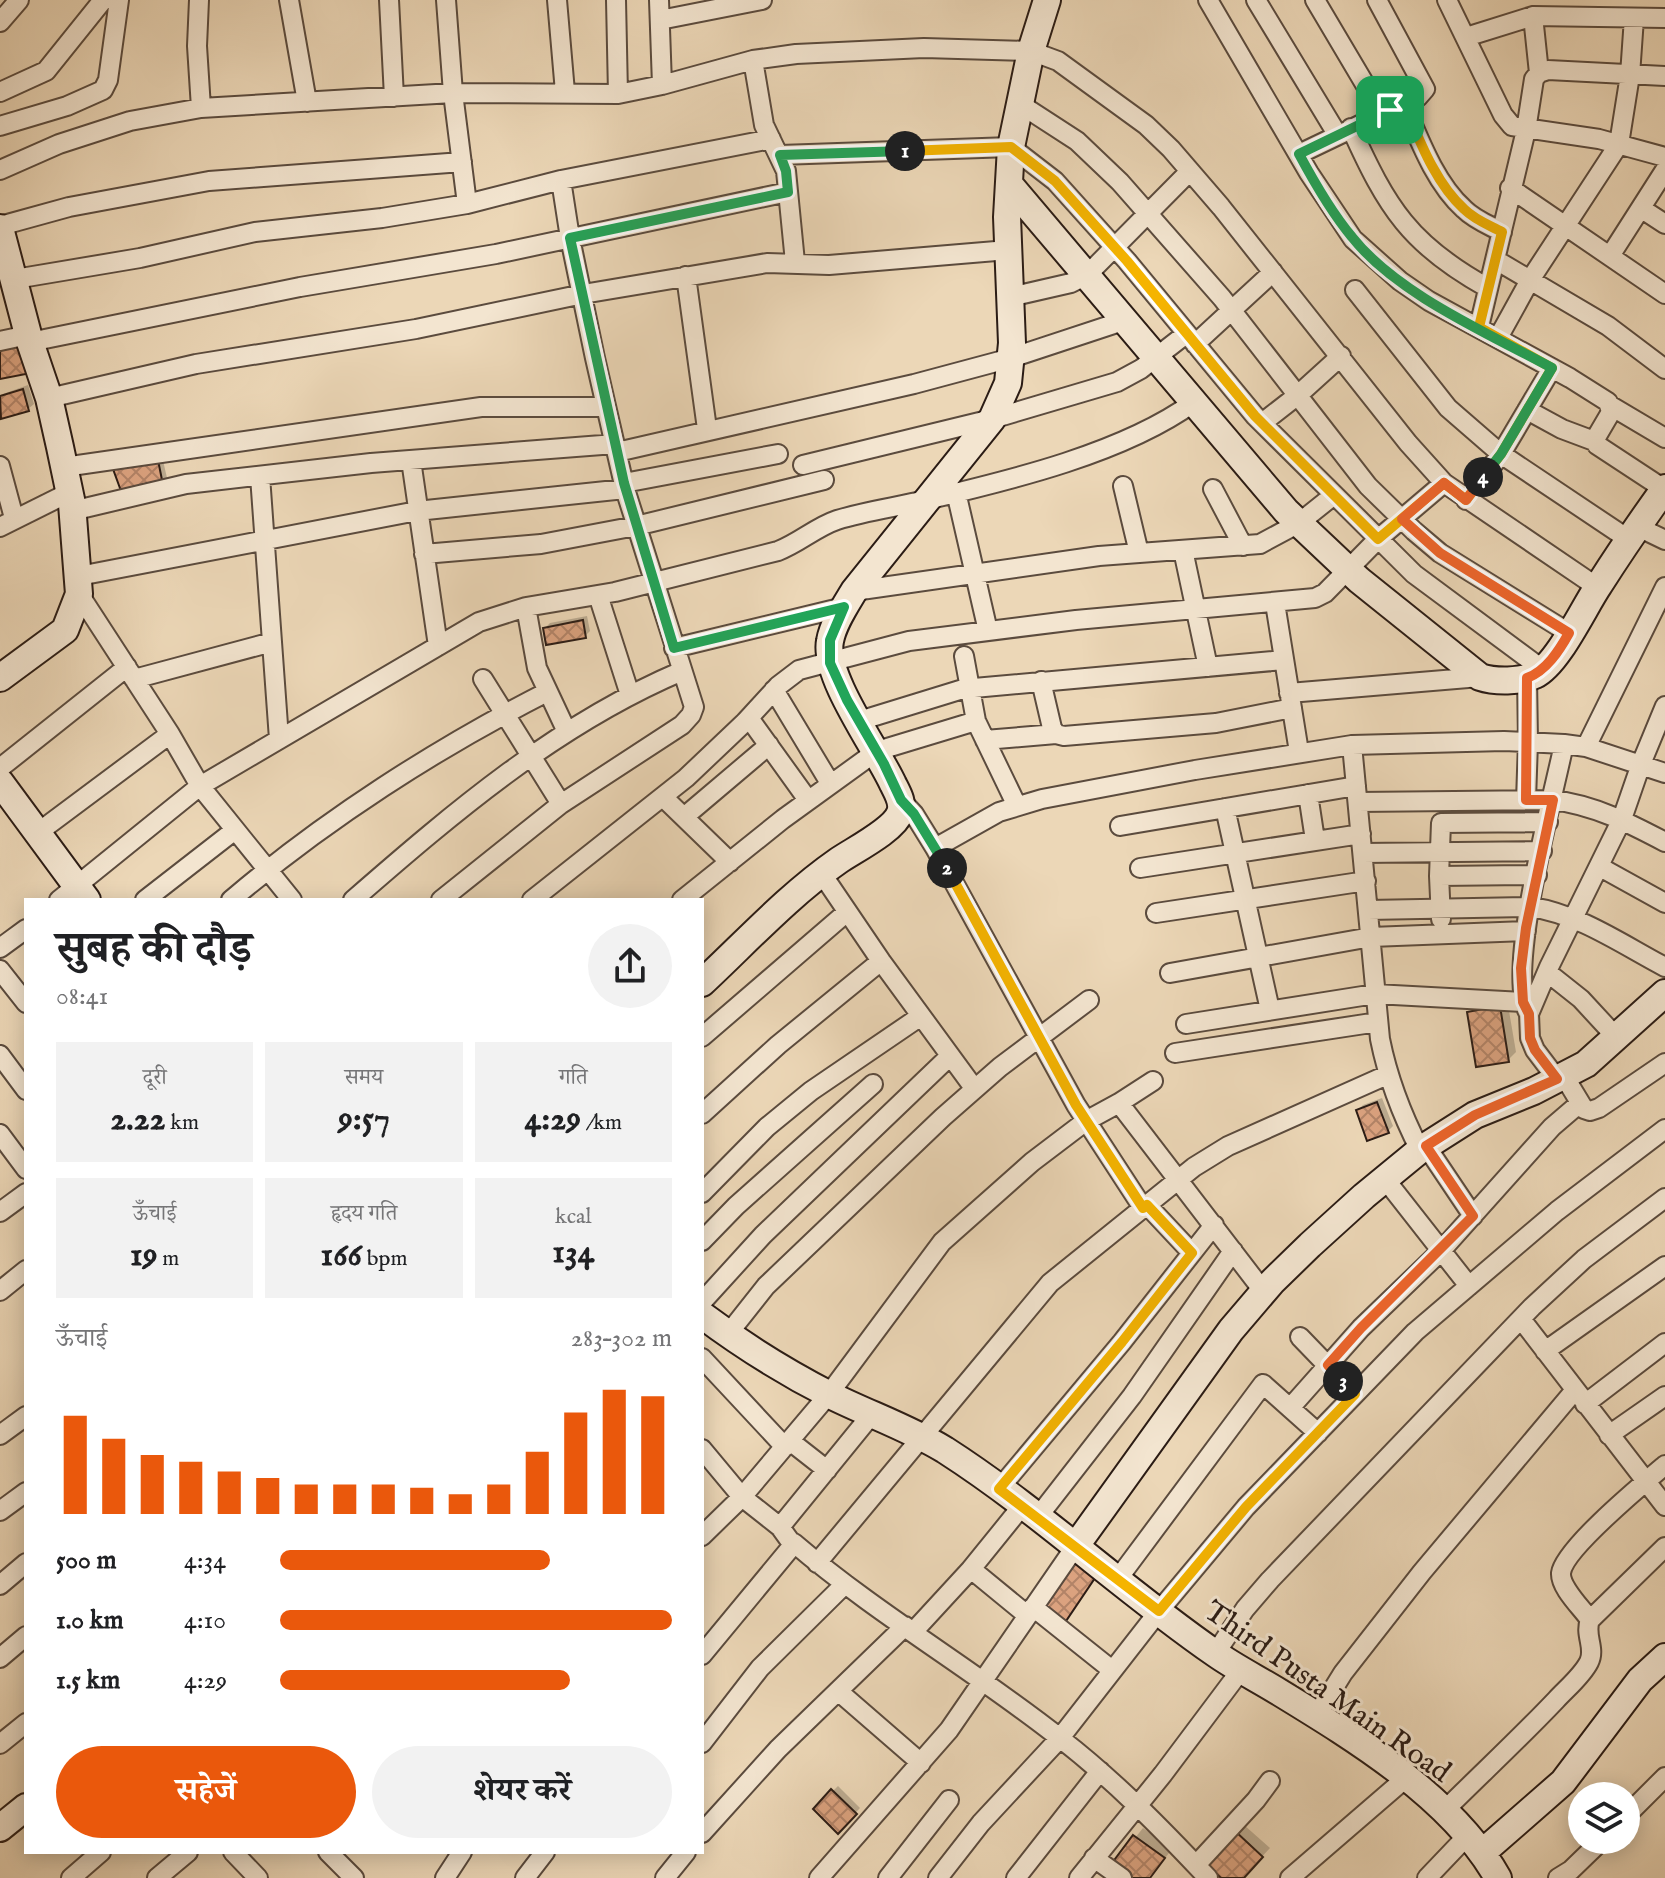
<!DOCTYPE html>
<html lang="hi">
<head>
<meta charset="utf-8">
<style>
  :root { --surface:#fff; --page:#f2f2f2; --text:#202124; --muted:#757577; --accent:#ea580c }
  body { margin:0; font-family:"IM FELL English","Noto Serif Devanagari",serif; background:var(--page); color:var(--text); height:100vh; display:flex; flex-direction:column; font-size:30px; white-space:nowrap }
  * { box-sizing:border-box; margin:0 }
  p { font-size:26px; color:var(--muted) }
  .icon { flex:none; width:44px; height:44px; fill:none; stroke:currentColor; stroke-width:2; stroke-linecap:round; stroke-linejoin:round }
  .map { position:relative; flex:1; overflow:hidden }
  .drawer { position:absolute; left:24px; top:898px; width:680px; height:956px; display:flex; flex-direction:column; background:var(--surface); border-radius:0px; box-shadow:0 4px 20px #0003 }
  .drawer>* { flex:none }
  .fabs { position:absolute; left:1568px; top:1782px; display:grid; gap:16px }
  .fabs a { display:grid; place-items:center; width:72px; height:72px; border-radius:50%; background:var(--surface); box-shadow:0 4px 20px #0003; font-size:40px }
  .pin { position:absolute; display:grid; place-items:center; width:68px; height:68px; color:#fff; margin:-34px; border-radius:16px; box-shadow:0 4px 12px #0006 }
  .km { position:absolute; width:40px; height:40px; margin:-20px; border-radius:50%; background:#222; color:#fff; font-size:22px; line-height:40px; text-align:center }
  .round { display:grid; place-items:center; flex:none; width:84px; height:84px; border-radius:42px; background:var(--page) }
  .overview { display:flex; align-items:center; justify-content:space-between; height:136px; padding:0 32px }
  h1 { font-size:44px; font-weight:700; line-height:60px }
  .metrics { display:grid; grid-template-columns:repeat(3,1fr); gap:12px; height:136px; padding:8px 32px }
  .metrics div { display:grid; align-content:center; border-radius:0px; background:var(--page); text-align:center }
  .metrics b { font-size:34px; font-weight:700 }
  .metrics small { font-size:22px; font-weight:400 }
  .metrics p { font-size:22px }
  .chart { height:224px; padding:16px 32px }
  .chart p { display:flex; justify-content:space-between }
  .chart svg { width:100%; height:144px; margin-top:8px; stroke:var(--accent); stroke-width:6 }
  .action { display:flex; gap:16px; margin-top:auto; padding:16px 32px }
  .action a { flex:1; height:92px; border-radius:48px; background:var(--accent); color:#fff; font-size:32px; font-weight:700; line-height:92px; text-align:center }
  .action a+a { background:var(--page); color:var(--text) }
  ul { padding:0 32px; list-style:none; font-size:26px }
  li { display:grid; grid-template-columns:128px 96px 1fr; align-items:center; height:60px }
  li i { height:20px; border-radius:10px; background:var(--accent) }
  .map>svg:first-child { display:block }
  .shadow { fill:#0003 }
  .building { fill:url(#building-cross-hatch); stroke:#2b1c15; stroke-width:2 }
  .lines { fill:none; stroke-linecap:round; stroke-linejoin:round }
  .street-casing { stroke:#5b4b3e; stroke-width:22 }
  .secondary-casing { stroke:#2b1c15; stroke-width:30 }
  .street { stroke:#f3e5d0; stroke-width:18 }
  .secondary { stroke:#f3e5d0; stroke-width:26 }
  .split-1-casing { stroke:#fff; stroke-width:16 }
  .split-2-casing { stroke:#fff; stroke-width:16 }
  .split-3-casing { stroke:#fff; stroke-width:16 }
  .split-4-casing { stroke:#fff; stroke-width:16 }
  .split-5-casing { stroke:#fff; stroke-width:16 }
  .split-1 { stroke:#f5b400; stroke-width:10 }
  .split-2 { stroke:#22a559; stroke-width:10 }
  .split-3 { stroke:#f5b400; stroke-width:10 }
  .split-4 { stroke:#f0652b; stroke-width:10 }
  .split-5 { stroke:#22a559; stroke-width:10 }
  .labels { text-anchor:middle; stroke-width:6; stroke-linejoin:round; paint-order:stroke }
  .street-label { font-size:30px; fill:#2b1c15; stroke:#f3e5d0 }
</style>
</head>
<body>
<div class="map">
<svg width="1665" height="1878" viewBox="0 0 1665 1878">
  <defs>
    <pattern id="building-cross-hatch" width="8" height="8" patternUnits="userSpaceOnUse" patternTransform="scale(2)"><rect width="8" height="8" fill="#dba27f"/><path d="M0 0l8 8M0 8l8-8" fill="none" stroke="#b28367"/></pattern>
  </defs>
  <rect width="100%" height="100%" fill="#ecd7b7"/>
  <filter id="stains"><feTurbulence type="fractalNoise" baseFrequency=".0025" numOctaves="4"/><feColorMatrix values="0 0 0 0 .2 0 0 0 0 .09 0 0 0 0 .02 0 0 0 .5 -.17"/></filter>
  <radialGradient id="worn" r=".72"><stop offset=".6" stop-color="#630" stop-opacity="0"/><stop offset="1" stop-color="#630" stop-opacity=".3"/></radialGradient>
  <path class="shadow" d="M28 385 34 404 28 409 2 417 0 395Z
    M162 456 167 478 162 483 122 488Z
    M587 616 590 631 585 636 545 628 550 623Z
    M1507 999 1516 1052 1508 1060 1469 1012 1478 1004Z
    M1382 1098 1393 1126 1388 1131 1358 1110 1363 1105Z
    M838 1786 860 1808 838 1831 815 1809Z
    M1244 1825 1270 1848 1242 1878H1224L1208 1863Z
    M1143 1828 1172 1849 1150 1878H1135L1115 1863Z"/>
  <path class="building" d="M25 345 31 373 0 379V350Z
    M23 389 29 411 1 419 0 396Z
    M158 460 163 485 121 491 113 469Z
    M583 620 586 638 546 645 543 628Z
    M1500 1006 1509 1062 1476 1067 1467 1012Z
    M1377 1102 1389 1133 1367 1141 1356 1110Z
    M1076 1561 1097 1575 1066 1621 1045 1607Z
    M831 1789 857 1814 838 1834 813 1809Z
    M1235 1831 1263 1857 1244 1878H1221L1205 1863Z
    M1133 1835 1165 1858 1150 1878H1132L1112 1863Z"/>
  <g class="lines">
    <g class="street-casing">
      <path id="street" d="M199 0 197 46 201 108
        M289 0 307 102
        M389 0 394 97
        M446 0 453 93 467 204
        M557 0 565 92
        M616 0 618 94
        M659 0 662 85
        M1208 0 1309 173 1353 239 1400 281 1429 301 1570 378 1608 402 1611 412 1594 441 1597 445 1664 489
        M1256 0 1337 134
        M1315 0 1382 113
        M1447 0 1503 115 1512 126 1599 139 1665 157
        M1533 16 1539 73
        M660 20 762 0
        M0 22 19 0
        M1466 37 1533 16 1665 18
        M753 60 764 125 786 171 795 262
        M0 92 46 71 103 0
        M1020 104 1077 141 1120 182 1222 298 1368 486 1414 531 1440 553 1569 633
        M1404 104C1419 139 1435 183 1464 209 1475 220 1489 225 1502 232
        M0 126 67 106 103 90 108 80 119 0
        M1351 128C1387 208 1410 245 1488 288
        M1299 154 1418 97 1425 89 1377 0
        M780 155 1011 147 1055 181 1127 261 1255 416 1414 574 1542 669
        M0 170 59 144 130 121 201 108 453 93 618 94 662 85 753 60 796 54 924 48 1031 51 1058 61 1146 125 1171 149 1221 207 1408 443 1444 483 1597 587
        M1510 188 1665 294
        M1642 209 1665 224
        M0 226 69 207 209 181 462 162
        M1610 256 1665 170
        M1496 260 1608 326 1665 369
        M686 276 707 429
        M15 279 140 258 255 232 382 218 467 204 561 180 771 139
        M1355 290 1448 408 1501 454 1628 539
        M1010 297 1071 283 1087 275 1190 171
        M1479 327 1526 130 1534 79 1539 73 1548 70 1665 76
        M1498 338 1530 280 1619 144 1630 75 1634 18
        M0 341 28 335
        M30 342 300 287 496 254 788 192
        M1195 344 1273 272
        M49 398 196 364 416 329 583 294 767 263 829 265 1008 250
        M1611 406 1665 438
        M1527 410 1562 429 1594 441
        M1262 423 1298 395 1341 356
        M617 452 914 384 1011 358 1126 320
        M411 460 438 646
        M803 465 992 419 1117 382 1141 369 1186 334
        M0 466 14 518
        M64 467 481 407H605
        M260 476 279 739
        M624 483 778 454
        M1123 486 1139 553
        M1213 489 1243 546
        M956 492 988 631
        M1466 500 1501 454 1552 368
        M72 511 186 484 371 463 615 444
        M1636 526 1665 540
        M0 527 70 492
        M1183 550 1208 667
        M424 554 541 544 636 526 824 480
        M79 576 417 511 625 489
        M854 591 1099 556 1260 544 1299 523 1334 495
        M79 594 170 734 200 786 292 900
        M598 595 630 695
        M1275 603 1299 752
        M526 607 537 668 567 732
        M674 648 844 607
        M964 656 976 721
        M134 679 272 642
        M483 679 561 804
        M1041 681 1052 728 1056 734 1064 736 1216 723 1292 708
        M774 690 830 783
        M1289 693 1480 677
        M749 718 808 800
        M859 721 963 689 1284 660
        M985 740 1056 734
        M1352 745 1380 1039C1388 1079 1401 1113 1420 1150
        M1586 747 1665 587
        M0 768 127 667
        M1308 794 1315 840
        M663 797 730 862
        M901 800 914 814 935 848 1076 1105 1143 1208
        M1526 800 1528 742 1527 678
        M1358 802 1553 800C1594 805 1629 823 1665 842
        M1225 808 1270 1010
        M684 817 769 745
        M1120 826 1356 786
        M36 834 170 734
        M935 848 999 812 1042 799 1195 770 1352 745 1504 741 1564 744 1586 747 1665 773
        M1363 853 1542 851
        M1600 867 1665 903
        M1140 868 1361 834
        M822 874 881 961 974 1088
        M1439 876 1441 823 1548 822
        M59 900 200 786 479 622 526 607 615 592 778 551C799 543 816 527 837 520 866 511 897 507 926 500 1011 480 1124 453 1194 402
        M145 900 235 830
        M231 900C325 820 437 748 547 692
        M353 900C454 812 557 724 682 671
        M441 900 561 804 682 725 691 715 694 707 625 489 595 358 570 238 561 180
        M532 900 686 778 745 722 778 686 799 670 909 641 1076 620 1315 598 1325 593 1378 539 1444 483
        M682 900 783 819 877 751 976 721 1017 806
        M1368 910 1531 907C1579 914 1623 945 1665 967
        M1156 913 1366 881
        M1441 919 1439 876 1537 875
        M0 948 26 929
        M0 970 26 1003
        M1547 972 1581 999 1617 1038
        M1170 973 1371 937 1526 931
        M1528 1012C1506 970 1553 797 1564 744
        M1186 1024 1375 994 1523 1002
        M702 1037 847 912
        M1175 1053 1378 1022
        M0 1055 26 1090
        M1564 1076 1584 1109 1590 1111 1599 1108 1665 1063
        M1557 1079 1535 1050 1530 1038 1529 1014 1549 967 1622 819 1641 764 1665 706
        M1119 1103 1153 1081
        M702 1114 778 1045 881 961
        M0 1134 26 1169
        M1426 1146 1473 1216
        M1385 1179 1469 1286
        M702 1193 767 1127 811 1091 921 1016
        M1147 1205 1192 1253
        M0 1212 26 1193
        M702 1241 736 1206 873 1084
        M0 1291 26 1270
        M702 1302 763 1235 950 1056
        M1521 1319 1665 1506
        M728 1334 766 1286 943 1117 1000 1067 1089 1000
        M1300 1337 1355 1394
        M1545 1351 1665 1266
        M702 1358 785 1447
        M1585 1404 1665 1343
        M1290 1408 1361 1328 1440 1252 1552 1127 1580 1103
        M0 1435 26 1416
        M1609 1435 1665 1396
        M790 1441 827 1470
        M702 1449 742 1497 780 1527
        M999 1489 1122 1342 1214 1225
        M0 1511 26 1492
        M1037 1518 1132 1396 1233 1251
        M702 1536 742 1497 829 1394 942 1242 1032 1162 1086 1121 1119 1103 1264 1292
        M794 1543C878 1615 974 1670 1061 1739 1114 1780 1162 1829 1208 1878
        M817 1563 1050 1283 1194 1167 1228 1146 1387 1075
        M971 1569 1022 1506
        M1117 1580 1263 1384 1318 1433
        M0 1585 26 1563
        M1033 1607 1112 1670
        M1590 1620C1582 1608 1560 1588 1561 1573 1564 1549 1644 1483 1665 1465
        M913 1632 971 1569 1027 1615
        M1215 1654 1245 1609 1270 1580 1532 1307 1584 1259 1665 1198
        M702 1655 793 1545 780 1527 872 1414
        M0 1658 26 1636
        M838 1691 921 1763
        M1317 1715 1343 1673 1422 1572 1575 1390
        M702 1743 760 1668 845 1584
        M0 1744 26 1723
        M1444 1811C1481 1774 1520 1738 1556 1700 1567 1688 1582 1676 1589 1662 1596 1648 1584 1635 1590 1620L1665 1547
        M1626 1816 1665 1777
        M702 1833 778 1749 905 1626
        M233 1852 258 1878
        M328 1852 354 1878
        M1094 1858 1122 1878
        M1196 1865 1256 1800 1270 1781
        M71 1878 101 1852
        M157 1878 188 1852
        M445 1878 462 1852
        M525 1878 545 1852
        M665 1878 686 1852
        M819 1878 949 1730 1075 1547
        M888 1878 949 1800
        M938 1878 981 1823 1060 1738 1159 1611 1246 1507 1415 1332 1557 1211 1665 1129
        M1016 1878 1100 1771
        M1079 1878 1163 1774 1241 1670
        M1290 1878 1406 1778
        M1427 1878 1468 1835
        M1558 1878 1571 1870 1602 1840"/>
    </g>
    <g class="secondary-casing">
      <path id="secondary" d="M1009 184 1286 511 1359 580 1480 677C1495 682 1520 682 1535 675 1558 664 1584 607 1599 585 1620 552 1642 520 1665 488
        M0 228 30 342 49 398 60 447 72 504 79 594 65 630 0 678
        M0 782 87 900
        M702 983C746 942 789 895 838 861 854 850 894 830 900 813 904 803 897 792 893 784 877 749 823 676 830 641 833 624 845 606 854 591L992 419 1008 383 1012 343 1007 217 1011 147 1031 51 1047 0
        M702 1315C742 1345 785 1372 830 1395 868 1414 909 1428 945 1450 1040 1511 1123 1590 1216 1654 1236 1668 1258 1679 1279 1692 1356 1739 1453 1798 1498 1878
        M1075 1547 1231 1330 1272 1282 1310 1245 1364 1196 1420 1150 1475 1115 1534 1091 1586 1064 1665 993
        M0 1828 26 1807
        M1483 1852 1563 1782 1640 1680 1665 1657"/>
    </g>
    <use href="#street" class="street"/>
    <use href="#secondary" class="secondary"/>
  </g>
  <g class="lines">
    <g class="split-1-casing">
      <path id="split-1" d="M905 151 1011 147 1055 181 1127 261 1255 416 1378 539 1444 483 1466 500 1501 454 1552 368 1479 327 1502 232C1489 225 1475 220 1464 209 1435 183 1419 139 1404 104L1390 110"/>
    </g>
    <g class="split-2-casing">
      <path id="split-2" d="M905 151 780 155 786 171 788 192 570 238 624 483 674 648 844 607 830 640V663L847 700 884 764 901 800 914 814 947 868"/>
    </g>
    <g class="split-3-casing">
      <path id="split-3" d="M947 868 1076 1105 1143 1208 1147 1205 1192 1253 1122 1342 999 1489 1159 1611 1246 1507 1355 1394 1343 1381"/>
    </g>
    <g class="split-4-casing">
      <path id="split-4" d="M1343 1381 1328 1365 1361 1328 1473 1216 1426 1146 1475 1115 1557 1079 1535 1050 1530 1038 1529 1014 1523 1002 1521 968 1526 928 1553 800H1526L1527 678C1546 671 1559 651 1569 633L1440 553 1402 519 1444 483 1466 500 1483 477"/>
    </g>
    <g class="split-5-casing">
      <path id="split-5" d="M1390 110 1299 154C1314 182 1331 212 1352 237 1397 294 1488 333 1552 368L1501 454 1483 477"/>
    </g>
    <use href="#split-1" class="split-1"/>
    <use href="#split-2" class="split-2"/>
    <use href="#split-3" class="split-3"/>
    <use href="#split-4" class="split-4"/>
    <use href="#split-5" class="split-5"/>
  </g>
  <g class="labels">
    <g class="street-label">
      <text transform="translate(1328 1691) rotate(35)" y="10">Third Pusta Main Road</text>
    </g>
  </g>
  <rect width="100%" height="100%" filter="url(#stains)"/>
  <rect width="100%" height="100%" fill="url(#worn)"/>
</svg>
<div class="fabs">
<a><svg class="icon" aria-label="layers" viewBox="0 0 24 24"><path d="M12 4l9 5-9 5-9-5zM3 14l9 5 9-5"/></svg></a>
</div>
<div class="pin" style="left:1390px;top:110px;background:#1e9e55"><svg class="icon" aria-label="arrive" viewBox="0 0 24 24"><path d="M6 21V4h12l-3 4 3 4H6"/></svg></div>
<b class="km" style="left:905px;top:151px">1</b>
<b class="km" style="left:947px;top:868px">2</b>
<b class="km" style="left:1343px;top:1381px">3</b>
<b class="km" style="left:1483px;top:477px">4</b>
<section class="drawer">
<div class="overview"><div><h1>सुबह की दौड़</h1><p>08:41</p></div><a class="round"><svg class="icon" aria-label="share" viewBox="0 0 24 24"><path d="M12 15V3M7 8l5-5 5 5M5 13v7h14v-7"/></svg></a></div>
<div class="metrics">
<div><p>दूरी</p><b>2.22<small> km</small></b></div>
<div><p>समय</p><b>9:57</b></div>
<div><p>गति</p><b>4:29<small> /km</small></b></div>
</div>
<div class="metrics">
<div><p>ऊँचाई</p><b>19<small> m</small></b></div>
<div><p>हृदय गति</p><b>166<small> bpm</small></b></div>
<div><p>kcal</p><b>134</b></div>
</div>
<div class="chart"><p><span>ऊँचाई</span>283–302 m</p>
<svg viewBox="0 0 160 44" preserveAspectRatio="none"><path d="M5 44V14M15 44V21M25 44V26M35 44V28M45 44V31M55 44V33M65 44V35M75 44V35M85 44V35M95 44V36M105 44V38M115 44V35M125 44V25M135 44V13M145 44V6M155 44V8"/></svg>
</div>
<ul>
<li><b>500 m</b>4:34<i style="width:69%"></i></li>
<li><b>1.0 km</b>4:10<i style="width:100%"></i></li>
<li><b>1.5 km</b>4:29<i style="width:74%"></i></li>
</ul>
<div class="action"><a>सहेजें</a><a>शेयर करें</a></div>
</section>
</div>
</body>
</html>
